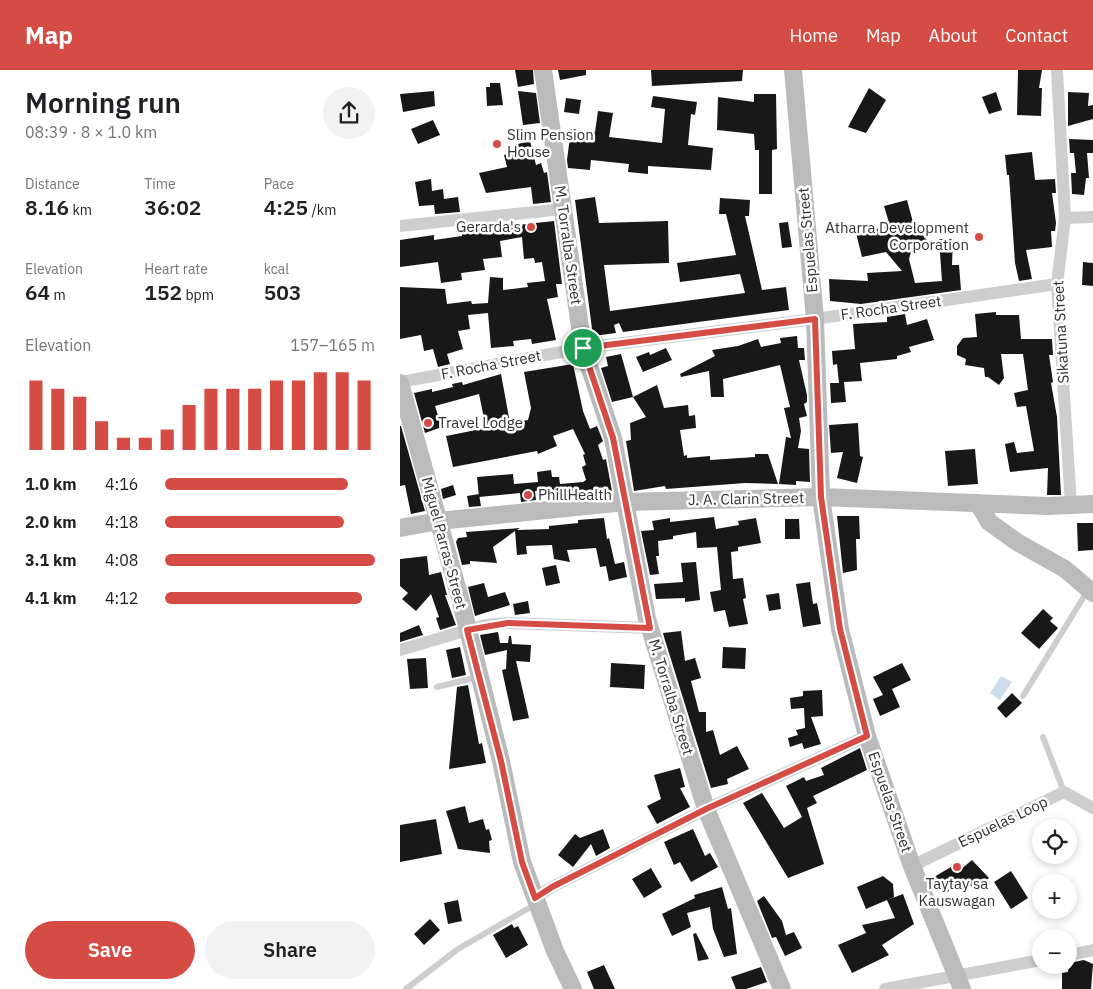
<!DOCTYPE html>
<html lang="en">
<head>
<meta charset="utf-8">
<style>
  :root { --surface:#fff; --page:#f2f2f2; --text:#202124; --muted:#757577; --accent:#d54c45 }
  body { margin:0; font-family:"IBM Plex Sans",sans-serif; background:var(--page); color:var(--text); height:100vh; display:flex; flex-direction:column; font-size:19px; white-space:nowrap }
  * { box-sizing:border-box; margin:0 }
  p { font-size:16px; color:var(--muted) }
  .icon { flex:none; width:28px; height:28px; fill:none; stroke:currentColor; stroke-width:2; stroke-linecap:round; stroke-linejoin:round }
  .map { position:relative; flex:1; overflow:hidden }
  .sheet { display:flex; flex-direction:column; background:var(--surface); width:400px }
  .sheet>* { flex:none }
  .fabs { position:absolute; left:632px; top:749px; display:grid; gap:10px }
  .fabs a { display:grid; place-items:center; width:45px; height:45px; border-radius:50%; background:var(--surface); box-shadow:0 2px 8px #0003; font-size:25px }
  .pin { position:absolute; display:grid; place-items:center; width:42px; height:42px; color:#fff; margin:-21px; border:2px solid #fff; border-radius:50%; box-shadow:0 1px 5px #0007 }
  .round { display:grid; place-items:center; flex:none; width:52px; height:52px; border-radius:26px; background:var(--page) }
  .headline { display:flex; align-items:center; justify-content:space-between; height:85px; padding:0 25px }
  h1 { font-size:28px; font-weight:600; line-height:38px }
  .figures { display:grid; grid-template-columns:repeat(3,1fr); gap:8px; height:85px; padding:5px 25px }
  .figures div { display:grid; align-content:center }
  .figures b { font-size:21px; font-weight:600 }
  .figures small { font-size:14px; font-weight:400 }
  .figures p { font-size:14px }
  .chart { height:140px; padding:10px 25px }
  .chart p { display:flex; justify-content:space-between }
  .chart svg { width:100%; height:90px; margin-top:5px; stroke:var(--accent); stroke-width:6 }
  .button { display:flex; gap:10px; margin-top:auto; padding:10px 25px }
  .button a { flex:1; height:58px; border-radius:30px; background:var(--accent); color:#fff; font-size:20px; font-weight:600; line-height:58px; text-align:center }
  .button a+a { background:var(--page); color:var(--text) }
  ul { padding:0 25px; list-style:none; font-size:16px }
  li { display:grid; grid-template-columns:80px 60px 1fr; align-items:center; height:38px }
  li i { height:12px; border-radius:6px; background:var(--accent) }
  header { display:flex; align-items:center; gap:30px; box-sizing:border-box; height:70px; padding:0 25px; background:var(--accent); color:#fff }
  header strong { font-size:24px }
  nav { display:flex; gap:28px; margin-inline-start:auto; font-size:18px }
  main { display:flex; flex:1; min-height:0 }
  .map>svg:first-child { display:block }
  .water { fill:#cfdcea }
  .building { fill:#181818 }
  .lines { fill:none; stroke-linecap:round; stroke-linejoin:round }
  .lane { stroke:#cecece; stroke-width:6 }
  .street { stroke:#cecece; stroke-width:12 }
  .secondary { stroke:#bbb; stroke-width:18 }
  .route-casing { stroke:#fff; stroke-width:10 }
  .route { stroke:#d54c45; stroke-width:6 }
  .poi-dot { fill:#d54c45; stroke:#fff; stroke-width:2 }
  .labels { text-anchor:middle; stroke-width:5; stroke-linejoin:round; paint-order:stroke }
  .poi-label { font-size:15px; fill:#313131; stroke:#fff; text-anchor:start }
  .street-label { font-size:15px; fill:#313131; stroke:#fff }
</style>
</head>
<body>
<header>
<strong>Map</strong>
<nav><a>Home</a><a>Map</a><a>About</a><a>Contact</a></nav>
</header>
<main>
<section class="sheet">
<div class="headline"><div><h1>Morning run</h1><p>08:39 · 8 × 1.0 km</p></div><a class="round"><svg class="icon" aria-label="share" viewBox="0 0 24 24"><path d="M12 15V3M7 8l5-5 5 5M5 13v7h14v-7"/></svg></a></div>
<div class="figures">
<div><p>Distance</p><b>8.16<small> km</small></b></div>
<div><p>Time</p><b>36:02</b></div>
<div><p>Pace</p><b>4:25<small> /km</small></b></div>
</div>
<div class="figures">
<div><p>Elevation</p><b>64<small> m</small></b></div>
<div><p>Heart rate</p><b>152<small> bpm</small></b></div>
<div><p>kcal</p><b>503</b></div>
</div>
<div class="chart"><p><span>Elevation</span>157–165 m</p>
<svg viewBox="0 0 160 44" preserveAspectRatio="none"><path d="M5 44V10M15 44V14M25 44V18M35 44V30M45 44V38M55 44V38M65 44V34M75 44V22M85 44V14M95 44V14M105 44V14M115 44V10M125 44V10M135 44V6M145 44V6M155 44V10"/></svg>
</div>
<ul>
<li><b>1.0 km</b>4:16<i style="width:87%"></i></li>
<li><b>2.0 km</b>4:18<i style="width:85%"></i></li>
<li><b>3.1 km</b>4:08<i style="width:100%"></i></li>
<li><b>4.1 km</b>4:12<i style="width:94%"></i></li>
</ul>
<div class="button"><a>Save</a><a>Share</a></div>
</section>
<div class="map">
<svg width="693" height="919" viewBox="0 0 693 919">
  <rect width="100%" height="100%" fill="#fff"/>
  <path class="water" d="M601 606 612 612 600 630 590 623Z"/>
  <path class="building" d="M115 0H133L134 14 118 17Z
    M158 0H186V5L160 10Z
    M251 0H343L342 11 252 16Z
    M618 0H642L639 18H642L641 46 617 45Z
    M90 13H100L103 35 87 36 86 17H90Z
    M469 18 486 30 466 63 448 57Z
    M34 21 35 36 3 42 0 24Z
    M118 21 136 23 140 53 123 55Z
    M596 22 602 40 589 44 582 27Z
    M668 22 689 23 688 36 693 35V49L668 56Z
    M354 24H376L377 79 372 80V124H359V80H355L354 64 317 60 318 27 354 32Z
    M253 26 297 32 295 45 291 44 288 75 313 78 311 100 248 96V104L228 102 229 94 191 90 190 100 168 98 167 90 171 59 195 62 198 41 213 43 209 67 262 73 265 39 251 37Z
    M166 28 181 30 179 44 164 42Z
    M33 50 40 65 18 74 11 59Z
    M669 69 693 70V83H687L689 108H686L684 125 672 124 671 103H676L674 83H670Z
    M130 71 136 95 141 93 144 103 147 102 151 132 133 134 131 117 86 123 79 103 107 97 104 85 116 82 114 75Z
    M632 82 635 110 655 109 656 123H652L656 153 655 161H651L652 177 626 180 632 209 619 211 615 193 609 105H607L605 85Z
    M31 109 32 121 43 119 44 129 58 127 60 142 35 144 34 135 19 136 15 112Z
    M195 127 199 153 268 151 269 193 204 195 210 241 345 223 340 204 280 212 277 193 336 185 326 144H319L320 128 350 130 349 146H345L362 220 386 217 389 240 223 262 219 253 214 255 216 263 193 266 175 130Z
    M507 130 514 156 527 170 516 182H511L509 189 515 213 542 211 539 169H553L552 195H559L561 220 461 234 430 231 429 209 468 211 467 203 502 201 486 182 462 187 456 163 490 156 484 136Z
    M154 151 162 214H156L158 227 147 229 156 270 132 274 131 269 113 271 114 276 91 278 88 243 68 245 70 259 58 261 63 279 47 284 50 294 38 297 33 279 24 281 21 265 0 269V217L45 219 47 234 71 231 72 234 88 233 90 207 103 208V220L128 217 127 213 145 211 142 192 135 193 134 188 124 189 122 167 100 171 102 187 83 189 85 200 61 203 62 210 41 213 38 192 0 197V170L34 165V170L62 166V161Z
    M388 152 392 177 382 178 379 153Z
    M683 192 693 193V216L682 215Z
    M596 242V245H619L621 269H652L653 285H649L653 312 651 313 657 347 661 425H647L648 398 610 402 605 374 614 372 617 383 634 381 626 336 617 337 614 323 628 320 623 284H601L604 308 599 315 588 307H585L584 298 565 295 566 289 557 285V276L563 268 577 267 575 244Z
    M505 244 507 255 527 249 534 270 509 277 511 282 497 286V289L460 293 462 311 444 312 446 332 431 333 430 313H439L437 294 433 295 432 281 455 279 453 254 487 252V247Z
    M397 266 398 278H404L405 290H399L407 325V332L404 334 407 346 399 348 401 361 398 378 409 379 410 412 396 411V415L379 414 386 367 391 368 384 338 390 337 380 295 323 309 324 327H311L309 301 281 307 280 304 315 286 312 280 338 276 358 269 361 277 381 273 380 268Z
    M266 278 272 290 243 302 236 287 249 282 250 285Z
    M221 284 233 327 212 332 201 298 208 296 206 287Z
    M173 294 183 341 190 359 197 356 203 371 198 375 203 390 206 389 212 421 201 422 200 420 174 424 175 426 154 427 153 419 135 421 136 430 121 432 120 423 79 427 77 407 113 404 114 414 138 412 137 402 151 400 152 407H159L160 414 183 412 186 410 182 397 186 395 183 385 185 384 173 359 153 366 157 376 138 384 137 381 53 397 46 366 86 358 79 324 35 336 42 357 25 363 14 323 32 319V322L53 317 52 314 62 312 63 315 101 304 110 353 128 350 131 338 124 302Z
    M257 315 264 338 288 335 289 346 295 345 296 358 280 360 284 386 287 385V388L310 386V390L355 387V384H368L378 414 345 413 266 419 265 416 234 421 226 371 231 370 230 353 246 347 233 327Z
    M458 353 460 386 463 387 457 413 437 408 443 382 431 383 429 355Z
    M0 356H1L25 441 11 444 5 415 0 416Z
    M575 379 578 414 548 416 545 381Z
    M53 415 56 425 43 429 41 419Z
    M79 424 81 436 69 437 67 426Z
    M437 446H459L460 469H456L457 500 443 503Z
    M314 447 316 459 339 455 338 451 356 448 361 473 338 477V481L331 482 333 509 343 508 346 528 343 529 348 554 329 557 325 540 314 542 310 522 321 520 317 477 297 478 296 462 273 466V469L258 471 259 486H256L259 504 250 505 241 461 254 460 252 451 270 448V452Z
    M204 448 207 469 209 468 215 494 224 492 227 507 209 511 206 496 200 497 196 478 167 480 170 492 154 489 152 475 126 476 127 484 117 485 115 461 93 477 97 493 70 491V494L62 495 56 472 58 468 67 467 66 462 120 458 117 460 149 459V456L178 453V450Z
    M385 449H399L400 469H385Z
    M677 453H693V480L678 481Z
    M27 486 29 505 41 502 47 525H45L56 555 40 560 36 548 39 547 31 524 16 541 2 529 8 523 0 516V489Z
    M296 492 300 530 285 532V528L256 529 254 514 283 512 281 493Z
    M156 495 160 513 146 516 142 498Z
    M410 512 413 534 417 533 421 554 403 557 396 514Z
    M84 513 88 527 105 522 110 535 75 546 68 517Z
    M379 523 381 539 369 541 366 525Z
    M128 531 130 543 115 545 113 534Z
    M643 539 653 548 650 551 658 558 639 579 621 563Z
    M19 555 23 565 0 572V563Z
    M281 561 285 591 295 588 301 608 291 611 299 642H306V662L313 660 320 685 337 676 349 699 327 709 328 714 311 718 264 567 263 563Z
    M98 562 100 573H108L109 566H111L112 574 131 575 130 592 116 591 129 648 113 651 102 600 106 599 107 580 85 585 80 565Z
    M60 577 66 605 52 608 46 580Z
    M323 577 346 578 345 599 322 598Z
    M26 588 28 618 10 619 7 589Z
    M211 593 245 595 244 619 210 617Z
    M502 593 511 610 492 619 500 637 480 646 473 629 483 625 473 607Z
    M68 615 79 674 82 673 86 693 49 699 57 617Z
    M422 620 423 646 411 647 421 674 404 679 402 673 390 677 388 668 398 665 396 660 405 658 404 638 391 639 390 628 403 626V621Z
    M612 623 622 633 606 648 597 638Z
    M460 678 467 700 413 726 417 733 407 738 424 794 388 808 343 733 362 723 384 758 402 747 386 716 404 707 406 711 424 705 421 698Z
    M280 698 285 717 280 718 290 737 257 754 247 736 261 729 254 705Z
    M65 736 69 753 83 749 86 760 89 759 92 770 89 771 90 783 58 779 46 741Z
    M36 749 42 784 0 792V755Z
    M203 759 210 778 196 786 191 774 173 797 158 785 175 764 180 768Z
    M293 759 305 786 310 783 318 797 291 812 280 792 274 795 264 772Z
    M572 790 589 808 575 820 567 811 543 824 534 807 556 794 560 800Z
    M251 798 262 817 244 828 232 809Z
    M611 801 628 828 611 839 594 812Z
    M483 806 493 814 494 827 466 839 457 817Z
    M322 817 328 839 331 838 337 884 324 887 313 859 310 837 287 843 291 857 272 866 262 844 295 828 294 825Z
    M503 824 514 854 482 875 489 885 452 903 438 875 466 863 462 855 495 848 487 830Z
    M364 826 382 851 386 865 394 862 402 878 385 886 376 867 372 868 357 831Z
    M58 830 62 851 48 854 44 833Z
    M30 849 40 860 24 875 14 864Z
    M112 854 114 858 118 856 128 875 106 888 93 865Z
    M296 863 309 889 298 891 293 864Z
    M684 890 693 894 691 919H662V903L668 902 669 893Z
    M204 895 215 919H194L187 902Z
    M361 897 367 912 346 919H336L331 907Z"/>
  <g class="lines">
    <path class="lane" d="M37 617 78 607
      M623 626 688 520
      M643 667 664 722
      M6 919 58 879 136 834"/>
    <path class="street" d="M657 0 665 148 657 214 671 435
      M665 148 693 147
      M0 156 163 139
      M0 312 183 278 415 249 657 214
      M0 580 85 555 108 553 250 558
      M512 796 664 722 693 738
      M135 828 152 817 306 739 467 666
      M669 885 693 880
      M485 919 641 890"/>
    <path class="secondary" d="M143 0 183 278 213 368 247 549 306 739 382 919
      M393 0 415 249 421 427 440 559 467 666 512 796 562 919
      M0 313 60 528 101 691 122 792 155 881 173 919
      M578 433 589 452 617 472 665 499 693 523
      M0 458 39 451 225 432 421 427 647 436 693 434"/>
  </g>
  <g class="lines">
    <g class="route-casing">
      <path id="route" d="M415 249 421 427 440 559 467 666 306 739 152 817 135 828 122 792 101 691 67 560 108 553 250 558 213 368 183 278Z"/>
    </g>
    <use href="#route" class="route"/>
  </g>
  <g class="poi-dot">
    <circle cx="97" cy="74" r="5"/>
    <circle cx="131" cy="157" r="5"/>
    <circle cx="579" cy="167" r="5"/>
    <circle cx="28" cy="353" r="5"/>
    <circle cx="128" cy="425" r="5"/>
    <circle cx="557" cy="797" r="5"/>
  </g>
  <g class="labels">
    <g class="poi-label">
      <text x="107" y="70">Slim Pension<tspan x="107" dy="17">House</tspan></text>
      <text x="121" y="162" text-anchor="end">Gerarda's</text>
      <text x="569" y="163" text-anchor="end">Atharra Development<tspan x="569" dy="17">Corporation</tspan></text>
      <text x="38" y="358">Travel Lodge</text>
      <text x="138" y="430">PhillHealth</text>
      <text x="557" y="819" text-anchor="middle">Taytay sa<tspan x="557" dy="17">Kauswagan</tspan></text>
    </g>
    <g class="street-label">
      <text transform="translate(408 170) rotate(-95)" y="5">Espuelas Street</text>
      <text transform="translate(168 175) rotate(82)" y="5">M. Torralba Street</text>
      <text transform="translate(491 238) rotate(-8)" y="5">F. Rocha Street</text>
      <text transform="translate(661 262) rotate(-93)" y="5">Sikatuna Street</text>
      <text transform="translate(91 295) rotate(-11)" y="5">F. Rocha Street</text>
      <text transform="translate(346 429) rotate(-1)" y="5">J. A. Clarin Street</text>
      <text transform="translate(44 473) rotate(75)" y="5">Miguel Parras Street</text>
      <text transform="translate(271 627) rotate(73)" y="5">M. Torralba Street</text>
      <text transform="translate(490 732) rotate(71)" y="5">Espuelas Street</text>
      <text transform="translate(603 752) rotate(-26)" y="5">Espuelas Loop</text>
    </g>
  </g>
</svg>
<div class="fabs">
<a><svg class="icon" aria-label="locate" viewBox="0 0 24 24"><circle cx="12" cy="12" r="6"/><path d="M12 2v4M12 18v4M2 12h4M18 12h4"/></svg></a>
<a>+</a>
<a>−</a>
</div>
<div class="pin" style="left:183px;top:278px;background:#1e9e55"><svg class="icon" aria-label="arrive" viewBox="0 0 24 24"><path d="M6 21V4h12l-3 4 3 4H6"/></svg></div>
</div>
</main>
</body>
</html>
